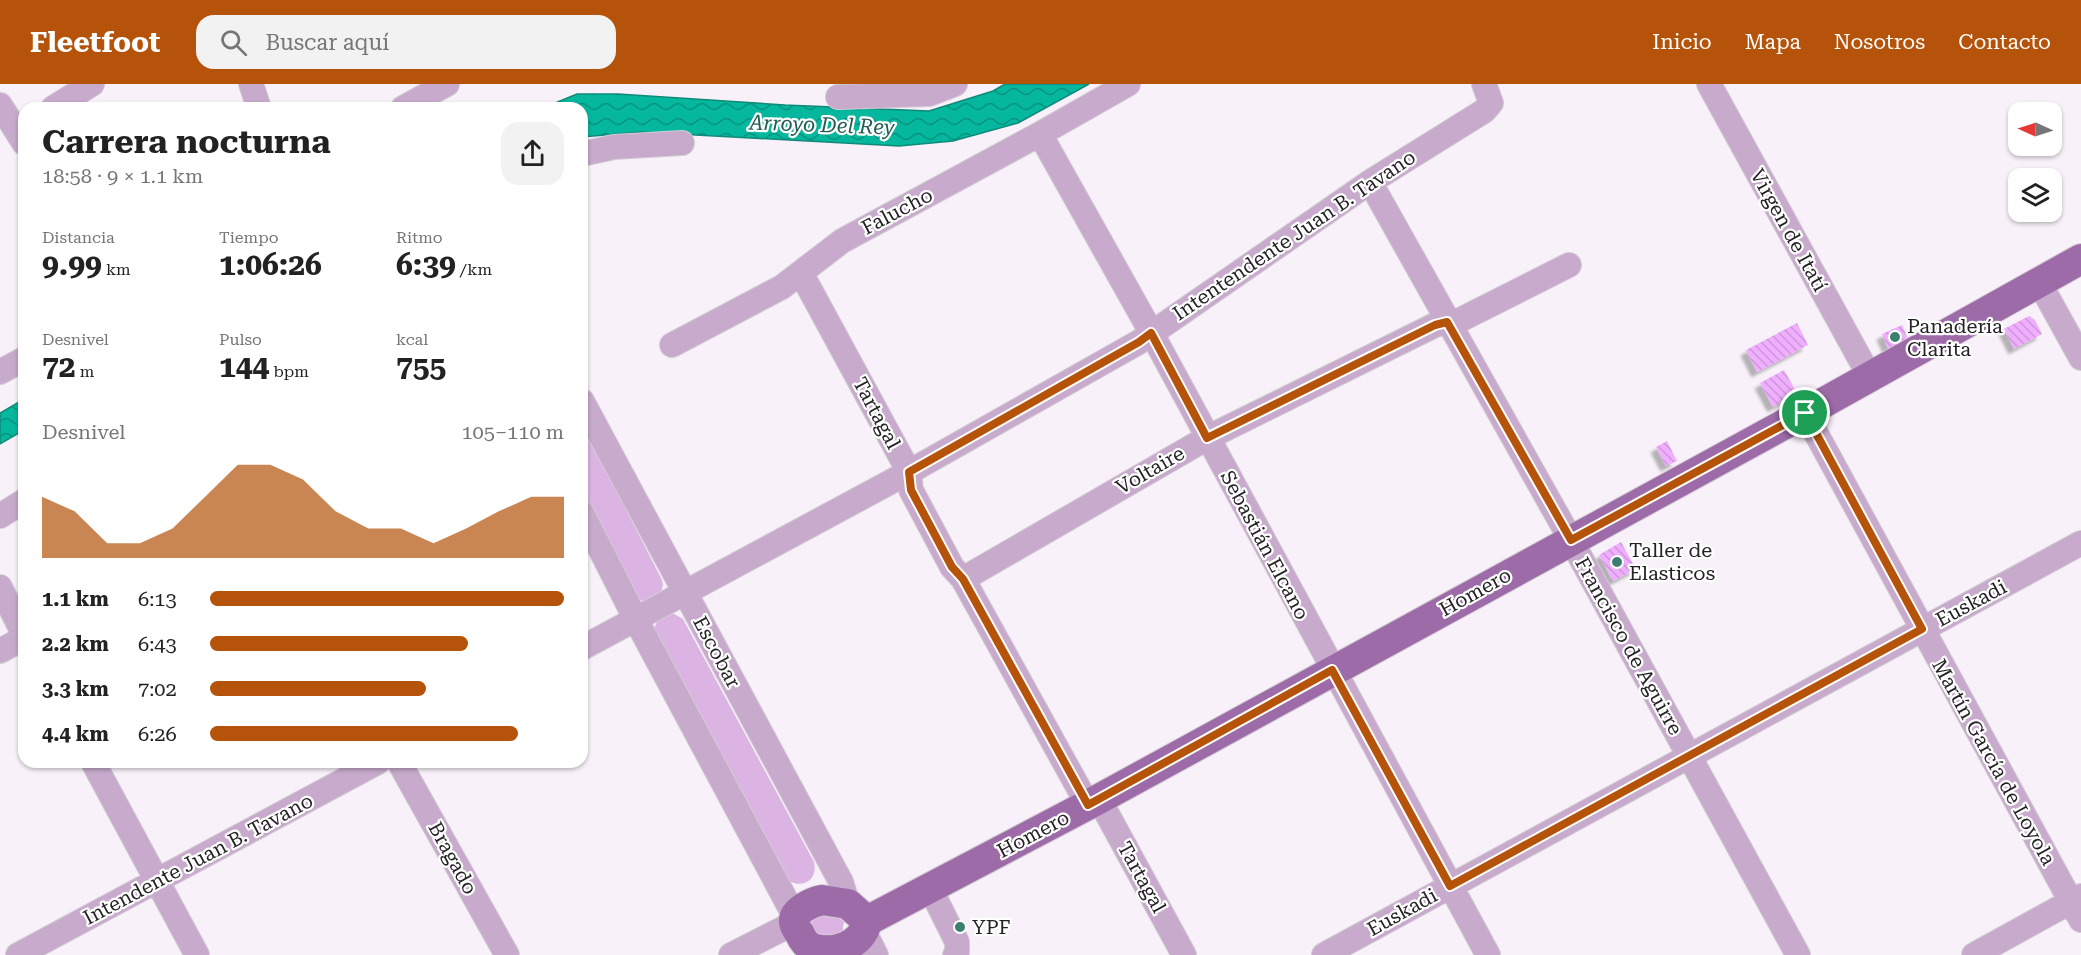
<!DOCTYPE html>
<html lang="es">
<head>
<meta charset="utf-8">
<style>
  :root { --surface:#fff; --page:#f2f2f2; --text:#222; --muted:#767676; --accent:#b45309 }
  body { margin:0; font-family:"Roboto Serif",serif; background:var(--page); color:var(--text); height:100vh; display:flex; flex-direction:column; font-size:22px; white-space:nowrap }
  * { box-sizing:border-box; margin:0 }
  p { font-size:20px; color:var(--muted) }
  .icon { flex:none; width:33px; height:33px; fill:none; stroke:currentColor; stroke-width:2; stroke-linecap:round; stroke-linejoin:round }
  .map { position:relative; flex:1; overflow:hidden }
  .details { position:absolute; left:18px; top:18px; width:570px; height:666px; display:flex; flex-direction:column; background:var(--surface); border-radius:18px; box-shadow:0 2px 4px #0004 }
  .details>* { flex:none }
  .needle { width:39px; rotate:273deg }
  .controls { position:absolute; left:2008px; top:18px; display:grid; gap:12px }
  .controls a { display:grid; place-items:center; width:54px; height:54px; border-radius:12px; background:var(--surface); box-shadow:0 2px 4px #0004; font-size:30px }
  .pin { position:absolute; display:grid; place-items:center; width:51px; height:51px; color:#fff; margin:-26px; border:3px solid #fff; border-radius:50%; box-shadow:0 2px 6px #0007 }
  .round { display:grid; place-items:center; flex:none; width:63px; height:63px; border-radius:18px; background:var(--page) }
  .headline { display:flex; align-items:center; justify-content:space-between; height:102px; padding:0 24px }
  h1 { font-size:33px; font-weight:700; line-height:45px }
  .figures { display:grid; grid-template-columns:repeat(3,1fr); gap:9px; height:102px; padding:6px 24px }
  .figures div { display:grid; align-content:center }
  .figures b { font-size:30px; font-weight:700 }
  .figures small { font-size:16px; font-weight:400 }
  .figures p { font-size:16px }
  .chart { height:168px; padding:12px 24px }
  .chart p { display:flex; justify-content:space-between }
  .chart svg { width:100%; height:108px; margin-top:6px; fill:var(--accent); opacity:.7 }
  ul { padding:0 24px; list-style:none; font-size:20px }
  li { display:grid; grid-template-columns:96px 72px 1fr; align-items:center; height:45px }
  li i { height:15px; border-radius:8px; background:var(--accent) }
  header { display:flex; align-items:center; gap:36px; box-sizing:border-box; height:84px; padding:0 30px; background:var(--accent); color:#fff }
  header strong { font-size:28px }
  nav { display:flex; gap:33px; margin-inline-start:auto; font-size:21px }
  .search { width:420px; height:54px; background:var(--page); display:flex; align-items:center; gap:15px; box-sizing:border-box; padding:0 21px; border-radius:18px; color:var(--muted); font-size:22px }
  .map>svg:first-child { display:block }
  .green { fill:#dbb4e3 }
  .water { fill:url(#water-waves); stroke:#0f8a79; stroke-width:1.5 }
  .building { fill:url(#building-back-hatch); filter:url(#shadow) }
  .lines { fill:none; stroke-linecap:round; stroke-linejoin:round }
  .minor-casing { stroke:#d2ccd3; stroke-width:26 }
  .major-casing { stroke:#d2ccd3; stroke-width:32 }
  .minor { stroke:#c7aacc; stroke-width:24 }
  .major { stroke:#9e6ba9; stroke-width:30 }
  .route-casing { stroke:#fff; stroke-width:12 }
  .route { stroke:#b45309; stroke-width:8 }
  .poi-dot { fill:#3c7f70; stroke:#fff; stroke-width:2 }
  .labels { text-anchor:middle; stroke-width:4.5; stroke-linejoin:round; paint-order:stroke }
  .street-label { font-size:20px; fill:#252225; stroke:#fff }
  .poi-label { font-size:20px; fill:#252225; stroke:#fff; text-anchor:start }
  .water-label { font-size:21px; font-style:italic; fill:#235c51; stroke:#fff }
</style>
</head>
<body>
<header>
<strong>Fleetfoot</strong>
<div class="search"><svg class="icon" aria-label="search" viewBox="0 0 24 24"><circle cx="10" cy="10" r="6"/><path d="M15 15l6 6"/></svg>Buscar aquí</div>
<nav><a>Inicio</a><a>Mapa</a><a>Nosotros</a><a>Contacto</a></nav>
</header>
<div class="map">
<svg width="2081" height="871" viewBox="0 0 2081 871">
  <defs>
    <pattern id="water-waves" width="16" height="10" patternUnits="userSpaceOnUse" patternTransform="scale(1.5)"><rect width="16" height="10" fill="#05b79d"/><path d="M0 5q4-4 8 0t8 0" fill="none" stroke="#069480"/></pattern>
    <pattern id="building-back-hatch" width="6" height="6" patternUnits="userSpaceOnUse" patternTransform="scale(1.5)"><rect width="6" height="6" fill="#f0affe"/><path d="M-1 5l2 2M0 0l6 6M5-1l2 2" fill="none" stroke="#ce96da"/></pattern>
    <filter id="shadow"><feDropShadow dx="-5.5" dy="5.5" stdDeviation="1.5" flood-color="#0004"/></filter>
  </defs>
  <rect width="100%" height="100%" fill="#f8f1f9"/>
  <path class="green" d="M582 339 662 496 663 501 660 511 646 518 637 515 633 510 582 411Z
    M669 530H674L683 535 814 778C818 795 804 805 789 797L654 550C654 538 659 534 669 530Z
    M813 827 842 832 844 838 842 850 819 857 808 837Z"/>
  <path class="water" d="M1005 0H1089L1018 39 953 57 899 62 641 48 582 53V24H543L577 10H618L785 21 929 27 993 7Z
    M24 315V346L0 360V329Z"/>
  <path class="building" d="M2029 232 2035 236 2042 250 2014 265 2004 245Z
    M1797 239 1808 261 1757 288 1746 266Z
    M1902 241 1908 255 1888 264 1882 250Z
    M1784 286 1797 309 1773 323 1760 299Z
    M1667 357 1677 377 1666 382 1656 363Z
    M1621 458 1636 485 1613 497 1599 471Z"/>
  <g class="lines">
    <g class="minor-casing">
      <path id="minor" d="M251 0 259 24
        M1709 0 1870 293
        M838 13 929 10 955 0
        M0 21 24 59
        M53 24 92 0
        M403 24 447 0
        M1040 50 1151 248 1488 871
        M582 70 614 63 682 59
        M1370 98 1571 456 1798 871
        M801 189 909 388 911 406 952 483 963 495 1088 721
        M2039 198 2081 274
        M672 261 782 203 842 157 1040 50 1128 0
        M0 288 24 275
        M582 317 841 798 848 820
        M1805 329 2081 836
        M582 429 635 534 795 833
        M0 432 24 417
        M963 495 1207 354 1435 241 1460 236 1569 181
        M0 503 24 551
        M582 564 909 388 1139 258 1370 98 1484 27 1491 19 1484 0
        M0 567 24 554
        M93 678 197 871
        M399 678 507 871
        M1099 715 1184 871
        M930 804 957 858V868L955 871
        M865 849 876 871
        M18 871 378 678
        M731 871 794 839
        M1324 871 2081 459
        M1974 871 2081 812"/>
    </g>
    <g class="major-casing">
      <path id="major" d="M822 816 848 820 867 837C863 861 835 871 812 864 807 862 802 855 800 850 798 847 794 842 794 838 793 826 813 818 822 816Z
        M867 837 1099 715 1805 329 2081 175"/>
    </g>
    <use href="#minor" class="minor"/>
    <use href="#major" class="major"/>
  </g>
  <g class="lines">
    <g class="route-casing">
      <path id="route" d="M1447 238 1571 456 1805 329 1922 545 1450 802 1332 586 1088 721 963 495 952 483 911 406 909 388 1139 258 1151 249 1207 354 1435 241Z"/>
    </g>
    <use href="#route" class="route"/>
  </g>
  <g class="poi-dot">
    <circle cx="1895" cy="253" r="6"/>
    <circle cx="1617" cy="478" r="6"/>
    <circle cx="960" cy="843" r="6"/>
  </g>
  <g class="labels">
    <g class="street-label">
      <text transform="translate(897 127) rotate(-28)" y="7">Falucho</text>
      <text transform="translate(1789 146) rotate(61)" y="7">Virgen de Itatí</text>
      <text transform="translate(1294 151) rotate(-34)" y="7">Intentendente Juan B. Tavano</text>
      <text transform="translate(877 329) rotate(62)" y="7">Tartagal</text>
      <text transform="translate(1150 386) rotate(-30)" y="7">Voltaire</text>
      <text transform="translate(1265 461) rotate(62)" y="7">Sebastián Elcano</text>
      <text transform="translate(1475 508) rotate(-29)" y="7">Homero</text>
      <text transform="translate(1971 519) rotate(-28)" y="7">Euskadi</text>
      <text transform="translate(1629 562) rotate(61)" y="7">Francisco de Aguirre</text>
      <text transform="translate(717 568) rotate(62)" y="7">Escobar</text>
      <text transform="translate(1994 678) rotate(61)" y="7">Martín García de Loyola</text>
      <text transform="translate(1033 750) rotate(-28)" y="7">Homero</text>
      <text transform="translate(453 774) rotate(61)" y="7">Bragado</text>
      <text transform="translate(198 775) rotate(-28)" y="7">Intendente Juan B. Tavano</text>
      <text transform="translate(1142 793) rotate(61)" y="7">Tartagal</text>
      <text transform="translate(1402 828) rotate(-29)" y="7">Euskadi</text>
    </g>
    <g class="poi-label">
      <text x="1907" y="249">Panadería<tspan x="1907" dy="23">Clarita</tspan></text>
      <text x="1629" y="473">Taller de<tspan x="1629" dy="23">Elasticos</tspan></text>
      <text x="972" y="850">YPF</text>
    </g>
    <g class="water-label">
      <text transform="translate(822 41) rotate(2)" y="7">Arroyo Del Rey</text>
    </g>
  </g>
</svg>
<div class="controls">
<a><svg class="needle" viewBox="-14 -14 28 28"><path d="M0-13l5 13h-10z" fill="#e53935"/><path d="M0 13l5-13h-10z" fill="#767676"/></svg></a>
<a><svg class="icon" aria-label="layers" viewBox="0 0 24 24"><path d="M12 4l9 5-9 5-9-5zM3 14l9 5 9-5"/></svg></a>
</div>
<div class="pin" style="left:1805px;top:329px;background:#1e9e55"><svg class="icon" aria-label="arrive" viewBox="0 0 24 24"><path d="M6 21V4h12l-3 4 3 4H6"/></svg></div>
<section class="details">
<div class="headline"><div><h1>Carrera nocturna</h1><p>18:58 · 9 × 1.1 km</p></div><a class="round"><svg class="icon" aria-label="share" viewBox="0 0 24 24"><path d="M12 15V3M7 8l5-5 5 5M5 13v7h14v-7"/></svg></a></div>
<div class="figures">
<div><p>Distancia</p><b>9.99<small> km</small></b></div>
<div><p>Tiempo</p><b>1:06:26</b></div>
<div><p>Ritmo</p><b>6:39<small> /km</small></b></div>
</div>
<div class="figures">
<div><p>Desnivel</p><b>72<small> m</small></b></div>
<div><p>Pulso</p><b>144<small> bpm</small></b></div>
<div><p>kcal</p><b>755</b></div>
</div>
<div class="chart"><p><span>Desnivel</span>105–110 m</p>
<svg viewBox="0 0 160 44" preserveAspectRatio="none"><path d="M0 44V19L10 25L20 38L30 38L40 32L50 19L60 6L70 6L80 12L90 25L100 32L110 32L120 38L130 32L140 25L150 19L160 19V44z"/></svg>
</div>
<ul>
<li><b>1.1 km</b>6:13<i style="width:100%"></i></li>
<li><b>2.2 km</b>6:43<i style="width:73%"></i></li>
<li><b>3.3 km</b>7:02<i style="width:61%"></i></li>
<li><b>4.4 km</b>6:26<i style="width:87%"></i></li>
</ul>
</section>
</div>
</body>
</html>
